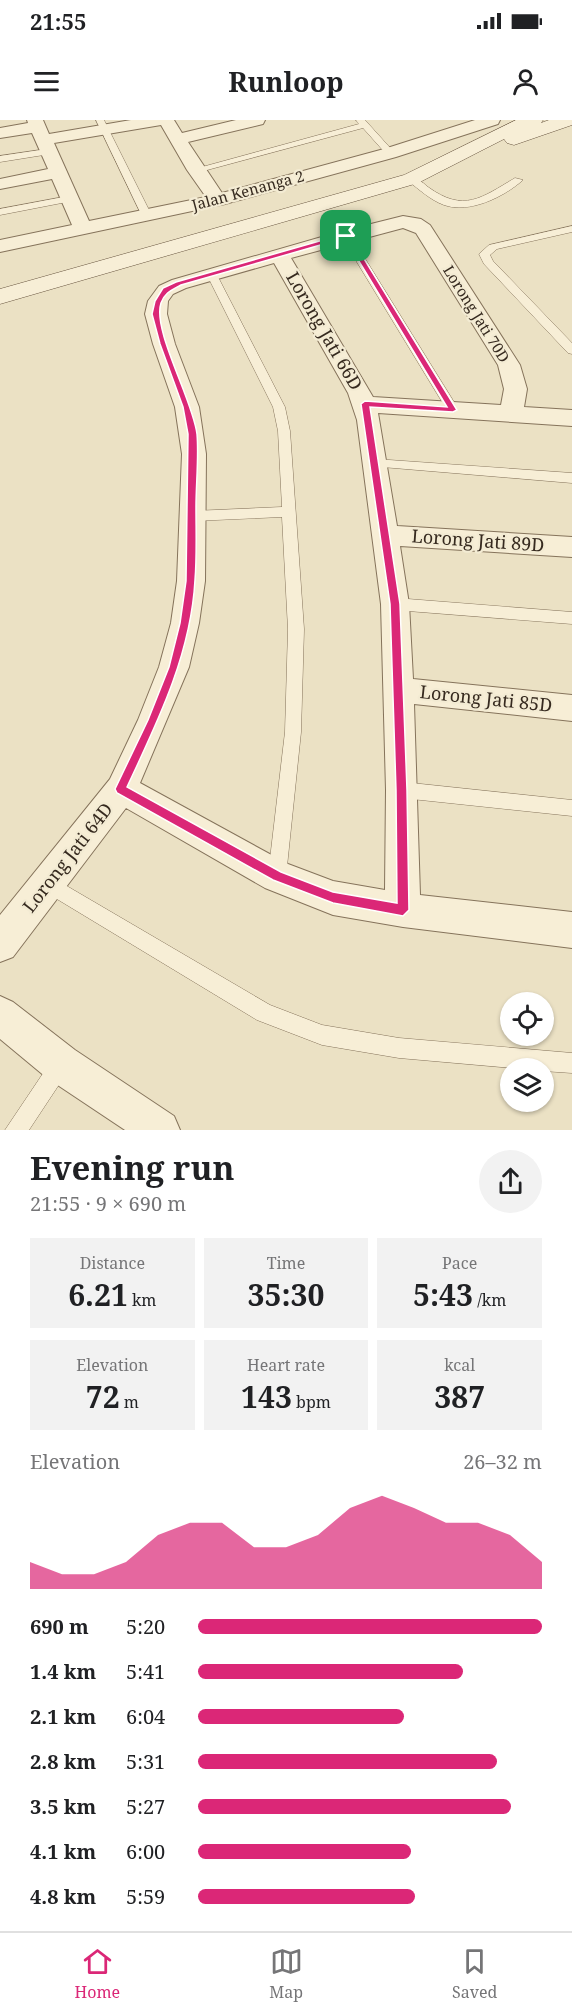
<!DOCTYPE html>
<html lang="en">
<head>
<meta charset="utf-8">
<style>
  :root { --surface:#fff; --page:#f2f2f2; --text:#202124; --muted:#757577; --line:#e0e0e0; --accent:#db2777 }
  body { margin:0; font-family:"Noto Serif",serif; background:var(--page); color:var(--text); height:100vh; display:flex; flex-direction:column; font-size:22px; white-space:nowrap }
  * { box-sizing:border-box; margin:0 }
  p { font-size:20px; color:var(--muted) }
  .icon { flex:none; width:33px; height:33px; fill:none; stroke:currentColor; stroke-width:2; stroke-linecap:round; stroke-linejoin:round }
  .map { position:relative; height:1010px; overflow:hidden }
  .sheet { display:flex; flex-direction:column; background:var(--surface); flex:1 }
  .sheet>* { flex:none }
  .controls { position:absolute; left:500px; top:872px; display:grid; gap:12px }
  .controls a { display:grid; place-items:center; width:54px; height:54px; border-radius:50%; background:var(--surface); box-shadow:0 2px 4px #0004; font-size:30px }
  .pin { position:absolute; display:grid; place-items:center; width:51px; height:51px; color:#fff; margin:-26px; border-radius:12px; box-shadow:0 3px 9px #0006 }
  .round { display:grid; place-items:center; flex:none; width:63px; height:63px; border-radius:32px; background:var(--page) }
  .head { display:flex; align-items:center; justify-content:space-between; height:102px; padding:0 30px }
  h1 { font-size:33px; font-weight:700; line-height:45px }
  .figures { display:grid; grid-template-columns:repeat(3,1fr); gap:9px; height:102px; padding:6px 30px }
  .figures div { display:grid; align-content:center; border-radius:0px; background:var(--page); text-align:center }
  .figures b { font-size:30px; font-weight:700 }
  .figures small { font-size:16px; font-weight:400 }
  .figures p { font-size:16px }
  .chart { height:168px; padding:12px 30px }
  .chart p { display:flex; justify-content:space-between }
  .chart svg { width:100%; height:108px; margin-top:6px; fill:var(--accent); opacity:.7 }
  ul { padding:0 30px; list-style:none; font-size:20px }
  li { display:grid; grid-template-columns:96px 72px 1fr; align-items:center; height:45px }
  li i { height:15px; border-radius:8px; background:var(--accent) }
  .status { display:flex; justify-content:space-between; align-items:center; height:42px; padding:0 30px; background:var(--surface); direction:ltr }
  .status svg { height:16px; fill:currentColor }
  header { display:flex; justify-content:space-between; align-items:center; height:78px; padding:0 30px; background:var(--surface); font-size:27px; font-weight:700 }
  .tab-bar { display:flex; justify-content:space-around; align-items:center; height:84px; border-top:2px solid var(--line); background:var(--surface); font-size:16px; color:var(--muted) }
  .tab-bar a { display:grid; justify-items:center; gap:3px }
  .tab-bar .current { color:var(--accent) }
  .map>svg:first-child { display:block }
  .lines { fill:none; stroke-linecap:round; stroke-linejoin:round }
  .service-casing { stroke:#85735b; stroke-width:1 }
  .minor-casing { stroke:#85735b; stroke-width:2 }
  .secondary-casing { stroke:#67543f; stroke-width:1 }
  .service { fill:#f7eed6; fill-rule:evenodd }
  .minor { fill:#f7eed6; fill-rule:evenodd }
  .secondary { fill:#f7eed6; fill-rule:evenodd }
  .route { fill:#db2777; stroke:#fff; stroke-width:1.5; fill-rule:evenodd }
  .labels { text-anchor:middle; stroke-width:4.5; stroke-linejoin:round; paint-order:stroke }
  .far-street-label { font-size:15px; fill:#362a1f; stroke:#f3ebd3 }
  .street-label { font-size:18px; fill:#362a1f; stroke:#f3ebd3 }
</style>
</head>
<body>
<div class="status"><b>21:55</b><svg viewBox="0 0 49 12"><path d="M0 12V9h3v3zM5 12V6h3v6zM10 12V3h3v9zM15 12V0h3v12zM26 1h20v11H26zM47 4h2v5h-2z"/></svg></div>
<header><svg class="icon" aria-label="menu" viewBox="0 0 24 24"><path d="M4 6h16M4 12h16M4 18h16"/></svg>Runloop<svg class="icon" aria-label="person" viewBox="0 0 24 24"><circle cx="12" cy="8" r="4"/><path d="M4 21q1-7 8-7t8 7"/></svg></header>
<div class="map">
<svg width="572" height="1010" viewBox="0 0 572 1010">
  <rect width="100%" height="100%" fill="#ebe1c4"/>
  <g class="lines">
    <g class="service-casing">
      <path id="service" d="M96 0H104L152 96 151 98 142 96Z
        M356 0H365L393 31V35H387L363 8 196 53 191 50 359 4Z
        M47 29 52 32 50 34 0 42V36Z
        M408 57C416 56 422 62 428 67 464 93 481 78 515 58L523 60C504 77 469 94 444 85 430 80 419 69 408 61Z
        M69 76 74 79 72 81 0 95V89Z
        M572 106V112L497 129 490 135 493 141 572 223V234L568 233 484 144 479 134 489 125Z
        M346 113 351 116 459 290 457 293H449L447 290 341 116Z
        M212 152 217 155 285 287 290 311 304 509 301 612 286 756 283 762 277 765 271 762 268 756 285 612 288 509 282 397 193 401 186 396 193 391 282 387 278 311 273 287 207 155Z
        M375 339 572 353V363L370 346 369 343Z
        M395 478 572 492V504L395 490 390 488 388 484 390 480Z
        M402 662 572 680V696L402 678 396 675 393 670 396 665Z
        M48 755 270 885 322 905 399 918 572 933V953L543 951V948H512L399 938 322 925 257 900 42 770 39 764 42 758Z
        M61 934 68 937 71 944 68 951 29 1010H5L54 937Z"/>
    </g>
    <g class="minor-casing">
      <path id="minor" d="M27 0H43L49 14 131 0H174L182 13 236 0H265L263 4 188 22 222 73 384 29 475 0H500L498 4 396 37 225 84 0 132V120L72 105 52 59 0 69V59L48 49 32 13 0 18V8L28 3ZM161 5 187 50 206 77 89 101 54 23Z
        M403 96 421 99 430 105 520 245 527 269 524 287 572 290V306L378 293 397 406 572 417V437L400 426 409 484 413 559 572 575V601L414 584 420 775 572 792V828L403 807 333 795 265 768 126 688 13 837 0 842V795L110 659 138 600 159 547 171 503 177 461 182 334 175 287 153 224 145 194 148 181 159 166 172 160 339 112ZM403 108 416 113 498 245 504 269 501 285 373 277 291 138ZM274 143 348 273 357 300 381 484 386 670 385 770 333 761 288 744 140 663 189 547 199 503 205 461 206 334 199 287 175 224 167 194 168 181 173 174 186 168Z
        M0 876 13 882 75 930 174 996 180 1010H125L47 958 0 919Z"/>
    </g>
    <g class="secondary-casing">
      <path id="secondary" d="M516 0H543L541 3 549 0H572V5L514 25 507 23 504 19 418 63 0 184V169L404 55Z"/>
    </g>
    <use href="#service" class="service"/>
    <use href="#minor" class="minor"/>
    <use href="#secondary" class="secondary"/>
  </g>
  <path class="route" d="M344 114 350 116 457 290 453 292 370 287 400 484 407 670 409 790 403 796 333 783 273 760 117 673 115 669 148 600 169 547 180 503 186 461 188 314 183 287 160 224 152 194 155 181 163 168 176 162ZM345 118 447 287 365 281 361 284 390 484 396 670 397 783 333 772 281 752 127 667C158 601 191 534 195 460 197 436 196 411 196 387 196 363 199 337 197 314 193 280 152 210 161 183 165 172 172 170 181 165Z"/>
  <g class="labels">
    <g class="far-street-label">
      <text transform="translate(248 71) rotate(-15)" y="5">Jalan Kenanga 2</text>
      <text transform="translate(476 194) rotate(58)" y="5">Lorong Jati 70D</text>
    </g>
    <g class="street-label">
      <text transform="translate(324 211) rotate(60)" y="6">Lorong Jati 66D</text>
      <text transform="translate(478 421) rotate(4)" y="6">Lorong Jati 89D</text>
      <text transform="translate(486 579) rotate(6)" y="6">Lorong Jati 85D</text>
      <text transform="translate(68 738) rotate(-52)" y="6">Lorong Jati 64D</text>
    </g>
  </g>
</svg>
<div class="controls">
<a><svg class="icon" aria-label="locate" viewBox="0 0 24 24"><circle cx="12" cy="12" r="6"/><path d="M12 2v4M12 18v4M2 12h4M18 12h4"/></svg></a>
<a><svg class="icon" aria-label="layers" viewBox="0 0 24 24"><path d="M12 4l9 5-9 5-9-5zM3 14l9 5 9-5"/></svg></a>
</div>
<div class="pin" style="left:346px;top:116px;background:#1e9e55"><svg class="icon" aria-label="arrive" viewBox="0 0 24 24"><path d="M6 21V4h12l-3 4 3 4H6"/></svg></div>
</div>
<section class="sheet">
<div class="head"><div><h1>Evening run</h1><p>21:55 · 9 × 690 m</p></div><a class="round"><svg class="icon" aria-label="share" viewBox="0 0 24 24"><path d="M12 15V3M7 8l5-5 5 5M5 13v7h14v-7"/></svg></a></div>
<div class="figures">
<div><p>Distance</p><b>6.21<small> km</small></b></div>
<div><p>Time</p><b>35:30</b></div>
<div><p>Pace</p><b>5:43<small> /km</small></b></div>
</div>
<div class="figures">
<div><p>Elevation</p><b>72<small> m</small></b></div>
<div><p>Heart rate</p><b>143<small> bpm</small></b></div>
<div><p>kcal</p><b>387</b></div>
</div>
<div class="chart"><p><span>Elevation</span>26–32 m</p>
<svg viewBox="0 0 160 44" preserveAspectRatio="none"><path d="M0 44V33L10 38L20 38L30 33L40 22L50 17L60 17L70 27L80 27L90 22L100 11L110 6L120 11L130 17L140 17L150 22L160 33V44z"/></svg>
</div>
<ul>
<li><b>690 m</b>5:20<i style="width:100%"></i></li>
<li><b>1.4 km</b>5:41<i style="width:77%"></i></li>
<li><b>2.1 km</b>6:04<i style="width:60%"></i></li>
<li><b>2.8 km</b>5:31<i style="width:87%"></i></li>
<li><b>3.5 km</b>5:27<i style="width:91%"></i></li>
<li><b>4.1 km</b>6:00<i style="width:62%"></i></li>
<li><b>4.8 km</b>5:59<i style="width:63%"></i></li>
</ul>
</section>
<nav class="tab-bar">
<a class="current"><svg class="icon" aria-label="home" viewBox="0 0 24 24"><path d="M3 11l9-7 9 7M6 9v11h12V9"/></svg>Home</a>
<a><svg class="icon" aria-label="map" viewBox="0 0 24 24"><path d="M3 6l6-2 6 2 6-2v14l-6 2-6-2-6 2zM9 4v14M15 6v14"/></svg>Map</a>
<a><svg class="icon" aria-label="saved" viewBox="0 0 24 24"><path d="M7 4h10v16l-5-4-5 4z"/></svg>Saved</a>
</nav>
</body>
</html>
